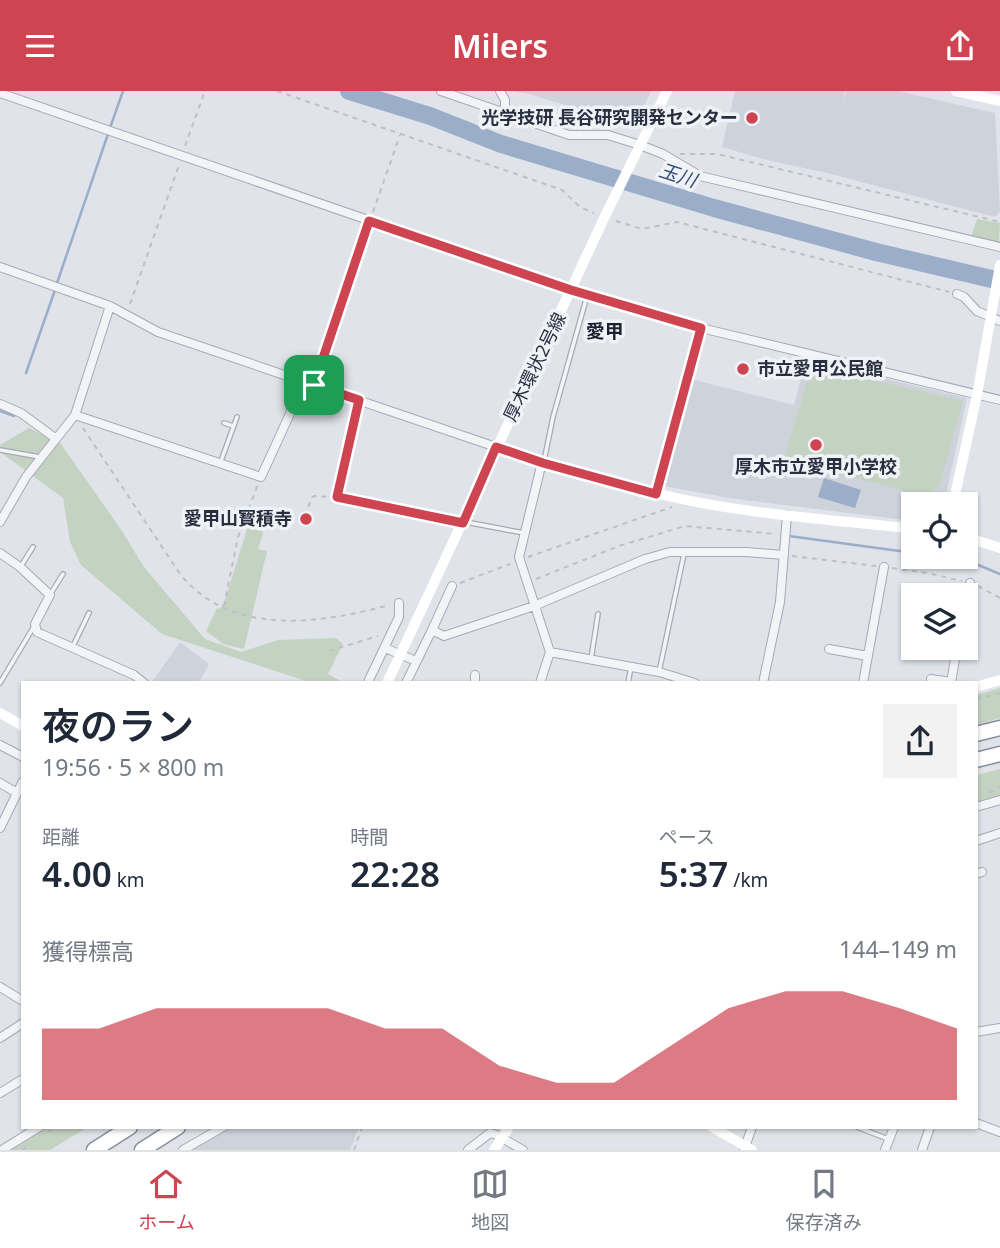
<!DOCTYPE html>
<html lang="ja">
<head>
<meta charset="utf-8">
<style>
  :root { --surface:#fff; --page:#f2f2f3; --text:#1f2937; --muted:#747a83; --line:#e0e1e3; --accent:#ce4451 }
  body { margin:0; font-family:"Noto Sans","Noto Sans JP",sans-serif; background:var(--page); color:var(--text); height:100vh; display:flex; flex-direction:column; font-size:26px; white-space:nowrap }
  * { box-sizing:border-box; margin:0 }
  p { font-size:23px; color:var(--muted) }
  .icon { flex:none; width:38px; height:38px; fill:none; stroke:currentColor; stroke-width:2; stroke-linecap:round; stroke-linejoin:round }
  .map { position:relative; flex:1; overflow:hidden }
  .panel { position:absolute; left:21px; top:590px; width:957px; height:448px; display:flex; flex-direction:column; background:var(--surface); border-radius:0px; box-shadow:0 2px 5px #0004 }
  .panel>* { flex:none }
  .fabs { position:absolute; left:901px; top:401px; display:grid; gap:14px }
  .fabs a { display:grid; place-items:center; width:77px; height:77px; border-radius:0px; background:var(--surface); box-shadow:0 2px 5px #0004; font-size:35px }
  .pin { position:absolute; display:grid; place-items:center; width:60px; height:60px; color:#fff; margin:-30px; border-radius:14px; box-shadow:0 4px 10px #0006 }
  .round { display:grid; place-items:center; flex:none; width:74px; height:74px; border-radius:0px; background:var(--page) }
  .head { display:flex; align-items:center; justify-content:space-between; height:119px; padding:0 21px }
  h1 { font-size:38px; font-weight:600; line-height:52px }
  .stats { display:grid; grid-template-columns:repeat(3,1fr); gap:10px; height:119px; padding:7px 21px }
  .stats div { display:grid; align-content:center }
  .stats b { font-size:35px; font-weight:600 }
  .stats small { font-size:19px; font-weight:400 }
  .stats p { font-size:19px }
  .chart { height:196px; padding:14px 21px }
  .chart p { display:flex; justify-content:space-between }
  .chart svg { width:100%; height:126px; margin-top:7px; fill:var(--accent); opacity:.7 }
  header { display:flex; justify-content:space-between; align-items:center; height:91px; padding:0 21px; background:var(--accent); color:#fff; font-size:32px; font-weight:600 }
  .tab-bar { display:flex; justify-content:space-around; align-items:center; height:98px; border-top:2px solid var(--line); background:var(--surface); font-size:19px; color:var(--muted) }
  .tab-bar a { display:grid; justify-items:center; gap:4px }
  .tab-bar .selected { color:var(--accent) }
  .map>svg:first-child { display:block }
  .built { fill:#ced2db }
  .green { fill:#c4d3c1 }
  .water { fill:#9baec9 }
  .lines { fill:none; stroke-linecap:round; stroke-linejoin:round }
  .stream { stroke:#9baec9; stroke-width:2.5 }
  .river { stroke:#9baec9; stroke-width:18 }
  .lane-casing { stroke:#a5aab3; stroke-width:6 }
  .street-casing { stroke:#a5aab3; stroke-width:10 }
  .highway-casing { stroke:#878f9f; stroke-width:17 }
  .path { stroke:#bdc1c7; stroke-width:2; stroke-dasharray:5 5; stroke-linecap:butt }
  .lane { stroke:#f2f4f7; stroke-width:3.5 }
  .street { stroke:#f2f4f7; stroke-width:8 }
  .secondary { stroke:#fff; stroke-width:10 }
  .highway { stroke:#fff; stroke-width:14 }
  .secondary-bridge { stroke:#fff; stroke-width:10 }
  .route-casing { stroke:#fff; stroke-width:14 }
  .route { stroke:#ce4451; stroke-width:9 }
  .poi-dot { fill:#ce4451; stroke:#eff2f6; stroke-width:2.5 }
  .labels { text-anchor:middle; stroke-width:7; stroke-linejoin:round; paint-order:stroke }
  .poi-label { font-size:18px; font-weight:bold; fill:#283040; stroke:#eff2f6; text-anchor:end }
  .street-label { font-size:18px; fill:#283040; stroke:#eff2f6 }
  .water-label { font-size:19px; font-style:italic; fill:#324c74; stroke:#eff2f6 }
  .neighbourhood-label { font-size:19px; font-weight:bold; fill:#1b2131; stroke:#eff2f6 }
</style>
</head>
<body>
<header><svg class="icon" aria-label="menu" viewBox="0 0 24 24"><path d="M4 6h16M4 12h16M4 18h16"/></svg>Milers<svg class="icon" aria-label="share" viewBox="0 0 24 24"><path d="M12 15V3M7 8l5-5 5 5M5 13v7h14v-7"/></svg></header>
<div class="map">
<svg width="1000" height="1059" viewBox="0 0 1000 1059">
  <rect width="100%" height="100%" fill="#e0e3e9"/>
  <path class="built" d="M510 0H651L636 31 627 34 530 3Z
    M735 0H845L841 21 846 0H898L995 22 1000 120 995 126 827 82 767 69 722 56Z
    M806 269 967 307 944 413H914L913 430 735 408 663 395 694 289 794 314Z
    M180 551 209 573 199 591H152Z
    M231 1036H359L350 1059H194Z"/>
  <path class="green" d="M977 128 1000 132 999 151 971 146Z
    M812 275 963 310 939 395 925 405 784 368Z
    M29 337 61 353 122 440 144 476 205 548 241 561 278 549 336 547 343 553 328 583 342 591H309L162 543 81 474 70 451 63 407 0 361V354Z
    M248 435 262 438 263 442 258 458 267 460 244 558 223 553 206 540 217 517 220 518 224 512Z
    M1000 597V627L977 634V604Z
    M1000 678V706L977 713V684Z
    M45 1036H88L50 1059H8Z"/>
  <path class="water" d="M824 387 861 399 855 417 818 406Z"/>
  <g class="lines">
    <path class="stream" d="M110 37 123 0
      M57 192 108 43
      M26 282 55 199
      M0 320 14 325
      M789 445 914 462
      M947 466 969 470 1000 483"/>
    <path class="river" d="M349 0 430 25 501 53 714 117 876 161 1000 190"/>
    <g class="lane-casing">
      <path id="lane" d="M224 332 233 335
        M0 359 40 366
        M221 370 237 326
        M544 370 553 326 587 205
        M339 407 524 442
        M21 475 33 456
        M51 502 63 483
        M73 555 89 522
        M591 568 598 523
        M659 581 684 463
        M0 592 33 537
        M628 592 631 576
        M857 1036 888 1048"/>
    </g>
    <g class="street-casing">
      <path id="street" d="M441 0 569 44H608L640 54 663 63 700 85 1000 156
        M500 0 505 9V22
        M0 2 571 199 701 237 1000 309
        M0 176 110 215 158 241 496 356
        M957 203 964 206 977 220 1000 230
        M0 313 21 322 55 347
        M75 324 261 386 305 290
        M542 371 519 466 550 561 659 581 695 592
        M656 403 701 237
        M337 406 359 309
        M0 431 26 386 75 324 110 215
        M0 462 20 476 50 504 35 533 37 541 134 584 144 592
        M966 510 970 492
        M432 539 452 495
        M385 557 416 570
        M829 558 868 565
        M931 588 951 591
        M368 591 399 526V512
        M406 592 432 539 444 545 534 515 645 468 670 461H746L784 464
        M475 592V584
        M540 592 550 561
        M763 592 780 511 787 424
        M863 592 884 476
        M951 592 957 556
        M0 654 23 666
        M0 692 17 702
        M976 716 1000 709
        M0 737 23 690
        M976 750 1000 742
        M976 783 982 781
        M0 896 23 910
        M976 941 1000 937
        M0 947 23 932
        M0 1002 23 988
        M976 1032 1000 1041
        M502 1047 523 1059
        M2 1059 39 1036
        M183 1059 223 1036
        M468 1059 490 1042 503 1046
        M744 1059 752 1036
        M885 1059 894 1036
        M922 1059 930 1036"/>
    </g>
    <g class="highway-casing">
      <path id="highway" d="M976 643 1000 637
        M976 669 1000 663
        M94 1059 130 1036
        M142 1059 178 1036"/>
    </g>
    <path class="path" d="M277 0 562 99 580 116 594 122
      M185 55 205 0
      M680 63H717L1000 131
      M373 121 400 44
      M616 130 642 138 677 131 949 201
      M130 213 179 74
      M317 287 366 139
      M83 337 180 483C231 546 320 533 389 514
      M303 435 311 407 314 405 329 406
      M792 465 876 475
      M528 466 672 416
      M892 477 927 482 962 490
      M536 488 619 455 685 435 776 443
      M460 492 510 473
      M978 495 1000 507
      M224 515 238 446 258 393
      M329 560 378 545
      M976 608 1000 602
      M989 702 1000 696
      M48 1041 56 1036
      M22 1059 29 1054
      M354 1059 362 1036"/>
    <use href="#lane" class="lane"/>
    <use href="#street" class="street"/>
    <path class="secondary" d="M956 0 1000 10
      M496 356C548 374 601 390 655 402 739 423 828 428 914 438
      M953 413 977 304 1000 174
      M966 446 1000 457
      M426 509 606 123 667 0
      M976 596 1000 589
      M0 622 23 635
      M712 1036 752 1059
      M494 1059 509 1036"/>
    <use href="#highway" class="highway"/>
    <path class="secondary-bridge" d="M387 592 426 509"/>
  </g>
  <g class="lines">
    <g class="route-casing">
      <path id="route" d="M369 130 571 199 701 237 656 403 543 372 496 356 463 432 337 406 359 309 314 294Z"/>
    </g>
    <use href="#route" class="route"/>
  </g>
  <g class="poi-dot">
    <circle cx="752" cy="27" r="7"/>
    <circle cx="743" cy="278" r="7"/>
    <circle cx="816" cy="354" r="7"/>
    <circle cx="306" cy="428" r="7"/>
  </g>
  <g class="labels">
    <g class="poi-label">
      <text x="738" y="33">光学技研 長谷研究開発センター</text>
      <text x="757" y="284" text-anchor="start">市立愛甲公民館</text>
      <text x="816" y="382" text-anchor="middle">厚木市立愛甲小学校</text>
      <text x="292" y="434">愛甲山寳積寺</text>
    </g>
    <g class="street-label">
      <text transform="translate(535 276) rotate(-64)" y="6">厚木環状2号線</text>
    </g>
    <g class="water-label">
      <text transform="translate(678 84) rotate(18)" y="7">玉川</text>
    </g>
    <g class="neighbourhood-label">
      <text x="605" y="247">愛甲</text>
    </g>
  </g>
</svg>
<div class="fabs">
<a><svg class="icon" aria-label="locate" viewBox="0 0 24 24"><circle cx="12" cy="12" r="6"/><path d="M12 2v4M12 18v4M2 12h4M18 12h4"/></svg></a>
<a><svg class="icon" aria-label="layers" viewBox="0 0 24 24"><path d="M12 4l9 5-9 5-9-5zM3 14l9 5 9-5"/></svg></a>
</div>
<div class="pin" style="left:314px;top:294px;background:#1e9e55"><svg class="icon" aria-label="arrive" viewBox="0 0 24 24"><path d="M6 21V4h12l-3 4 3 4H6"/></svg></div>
<section class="panel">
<div class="head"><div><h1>夜のラン</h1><p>19:56 · 5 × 800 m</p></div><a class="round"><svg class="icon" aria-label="share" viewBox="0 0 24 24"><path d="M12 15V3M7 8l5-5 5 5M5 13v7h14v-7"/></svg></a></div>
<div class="stats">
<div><p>距離</p><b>4.00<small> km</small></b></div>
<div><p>時間</p><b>22:28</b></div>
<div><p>ペース</p><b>5:37<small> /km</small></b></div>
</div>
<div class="chart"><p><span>獲得標高</span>144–149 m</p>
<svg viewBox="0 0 160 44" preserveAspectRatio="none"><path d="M0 44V19L10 19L20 12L30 12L40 12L50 12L60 19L70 19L80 32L90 38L100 38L110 25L120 12L130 6L140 6L150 12L160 19V44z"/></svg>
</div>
</section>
</div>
<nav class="tab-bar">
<a class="selected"><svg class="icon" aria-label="home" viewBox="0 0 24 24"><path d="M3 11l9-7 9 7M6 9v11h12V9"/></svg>ホーム</a>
<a><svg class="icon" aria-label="map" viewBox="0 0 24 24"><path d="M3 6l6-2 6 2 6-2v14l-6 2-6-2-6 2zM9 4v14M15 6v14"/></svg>地図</a>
<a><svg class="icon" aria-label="saved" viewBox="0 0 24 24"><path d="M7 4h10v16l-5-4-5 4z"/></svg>保存済み</a>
</nav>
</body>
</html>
